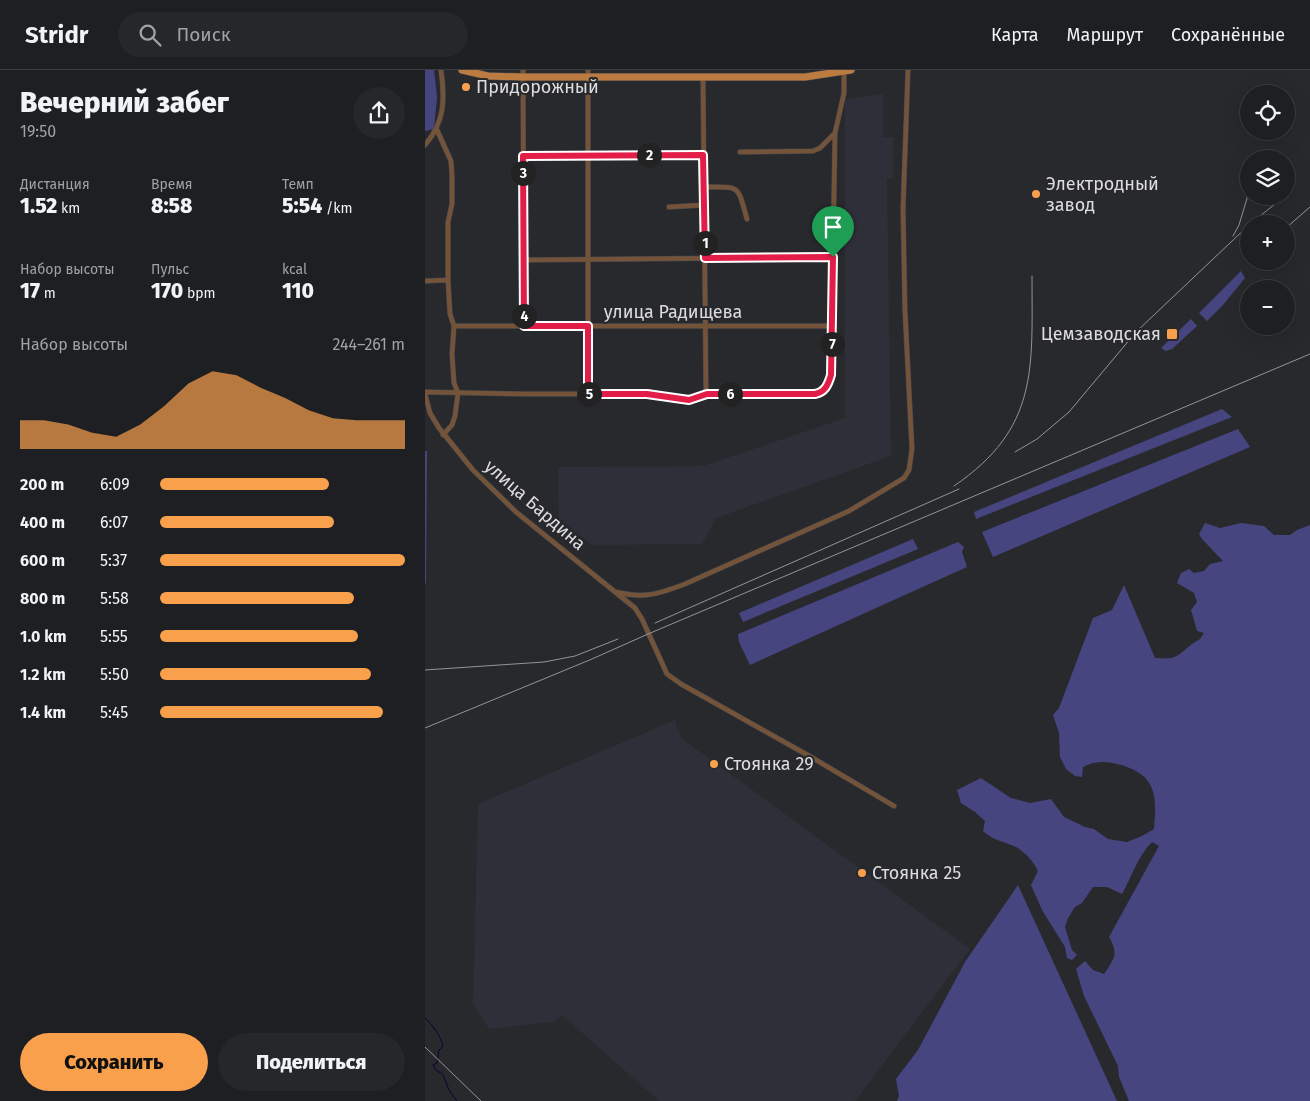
<!DOCTYPE html>
<html lang="ru">
<head>
<meta charset="utf-8">
<style>
  :root { --surface:#1e1f22; --page:#26272a; --text:#f1f3f6; --muted:#a1a2a5; --line:#3c3d40; --accent:#f9a04c }
  body { margin:0; font-family:"Fira Sans",sans-serif; background:var(--page); color:var(--text); height:100vh; display:flex; flex-direction:column; font-size:19px; white-space:nowrap }
  * { box-sizing:border-box; margin:0 }
  p { font-size:16px; color:var(--muted) }
  .icon { flex:none; width:28px; height:28px; fill:none; stroke:currentColor; stroke-width:2; stroke-linecap:round; stroke-linejoin:round }
  .map { position:relative; flex:1; overflow:hidden }
  .sheet { display:flex; flex-direction:column; background:var(--surface); width:425px }
  .sheet>* { flex:none }
  .tools { position:absolute; left:815px; top:15px; display:grid; gap:10px }
  .tools a { display:grid; place-items:center; width:55px; height:55px; border-radius:50%; background:var(--surface); box-shadow:0 5px 20px #0002,0 0 0 1px var(--line); font-size:25px }
  .pin { position:absolute; display:grid; place-items:center; width:42px; height:42px; color:#fff; margin:-51px -21px; border-radius:50% 50% 50% 0; rotate:-45deg; box-shadow:0 0 5px #0007 }
  .pin .icon { rotate:45deg }
  .km { position:absolute; width:25px; height:25px; margin:-12px; border-radius:50%; background:#222; color:#fff; font-size:14px; line-height:25px; text-align:center }
  .round { display:grid; place-items:center; flex:none; width:52px; height:52px; border-radius:26px; background:var(--page) }
  .head { display:flex; align-items:center; justify-content:space-between; height:85px; padding:0 20px }
  h1 { font-size:28px; font-weight:800; line-height:38px }
  .figures { display:grid; grid-template-columns:repeat(3,1fr); gap:8px; height:85px; padding:5px 20px }
  .figures div { display:grid; align-content:center }
  .figures b { font-size:21px; font-weight:800 }
  .figures small { font-size:14px; font-weight:400 }
  .figures p { font-size:14px }
  .chart { height:140px; padding:10px 20px }
  .chart p { display:flex; justify-content:space-between }
  .chart svg { width:100%; height:90px; margin-top:5px; fill:var(--accent); opacity:.7 }
  .cta { display:flex; gap:10px; margin-top:auto; padding:10px 20px }
  .cta a { flex:1; height:58px; border-radius:30px; background:var(--accent); color:#111; font-size:20px; font-weight:800; line-height:58px; text-align:center }
  .cta a+a { background:var(--page); color:var(--text) }
  ul { padding:0 20px; list-style:none; font-size:16px }
  li { display:grid; grid-template-columns:80px 60px 1fr; align-items:center; height:38px }
  li i { height:12px; border-radius:6px; background:var(--accent) }
  header { display:flex; align-items:center; gap:30px; box-sizing:border-box; height:70px; padding:0 25px; background:var(--surface); border-bottom:1px solid var(--line) }
  header strong { font-size:24px }
  nav { display:flex; gap:28px; margin-inline-start:auto; font-size:18px }
  .search { width:350px; height:45px; background:var(--page); display:flex; align-items:center; gap:12px; box-sizing:border-box; padding:0 18px; border-radius:28px; color:var(--muted); font-size:19px }
  main { display:flex; flex:1; min-height:0 }
  .map>svg:first-child { display:block }
  .built { fill:#2e2f39 }
  .green { fill:#46457f }
  .lines { fill:none; stroke-linecap:round; stroke-linejoin:round }
  .stream { stroke:#0d0037; stroke-width:1 }
  .minor-casing { stroke:#45464a; stroke-width:5.5 }
  .primary-casing { stroke:#45464a; stroke-width:8 }
  .minor { stroke:#735339; stroke-width:4.5 }
  .primary { stroke:#bb7b41; stroke-width:7 }
  .rail { stroke:#949598; stroke-width:1 }
  .route-casing { stroke:#fff; stroke-width:10 }
  .route { stroke:#e11d48; stroke-width:6 }
  .poi-dot { fill:#f9a04c; stroke:#28292d; stroke-width:2 }
  .labels { text-anchor:middle; stroke-width:4; stroke-linejoin:round; paint-order:stroke }
  .poi-label { font-size:18px; fill:#dddde0; stroke:#28292d; text-anchor:start }
  .street-label { font-size:18px; fill:#dddde0; stroke:#28292d }
</style>
</head>
<body>
<header>
<strong>Stridr</strong>
<div class="search"><svg class="icon" aria-label="search" viewBox="0 0 24 24"><circle cx="10" cy="10" r="6"/><path d="M15 15l6 6"/></svg>Поиск</div>
<nav><a>Карта</a><a>Маршрут</a><a>Сохранённые</a></nav>
</header>
<main>
<section class="sheet">
<div class="head"><div><h1>Вечерний забег</h1><p>19:50</p></div><a class="round"><svg class="icon" aria-label="share" viewBox="0 0 24 24"><path d="M12 15V3M7 8l5-5 5 5M5 13v7h14v-7"/></svg></a></div>
<div class="figures">
<div><p>Дистанция</p><b>1.52<small> km</small></b></div>
<div><p>Время</p><b>8:58</b></div>
<div><p>Темп</p><b>5:54<small> /km</small></b></div>
</div>
<div class="figures">
<div><p>Набор высоты</p><b>17<small> m</small></b></div>
<div><p>Пульс</p><b>170<small> bpm</small></b></div>
<div><p>kcal</p><b>110</b></div>
</div>
<div class="chart"><p><span>Набор высоты</span>244–261 m</p>
<svg viewBox="0 0 160 44" preserveAspectRatio="none"><path d="M0 44V30L10 30L20 32L30 36L40 38L50 32L60 23L70 12L80 6L90 8L100 14L110 19L120 25L130 29L140 30L150 30L160 30V44z"/></svg>
</div>
<ul>
<li><b>200 m</b>6:09<i style="width:69%"></i></li>
<li><b>400 m</b>6:07<i style="width:71%"></i></li>
<li><b>600 m</b>5:37<i style="width:100%"></i></li>
<li><b>800 m</b>5:58<i style="width:79%"></i></li>
<li><b>1.0 km</b>5:55<i style="width:81%"></i></li>
<li><b>1.2 km</b>5:50<i style="width:86%"></i></li>
<li><b>1.4 km</b>5:45<i style="width:91%"></i></li>
</ul>
<div class="cta"><a>Сохранить</a><a>Поделиться</a></div>
</section>
<div class="map">
<svg width="885" height="1031" viewBox="0 0 885 1031">
  <rect width="100%" height="100%" fill="#28292d"/>
  <path class="built" d="M458 24V67H468V108L462 109 466 386 291 448 277 474 167 475 134 448 133 397 278 396 420 348V29Z
    M250 650 256 668 545 879 430 1031H234L137 945 128 952 64 959 48 933 53 734Z"/>
  <path class="green" d="M0 0H9L12 27 9 59 0 61Z
    M816 201 820 208 798 235 782 251 774 243Z
    M766 249 772 256 747 279 741 281 736 278Z
    M797 339 807 347 551 449 549 442Z
    M813 359 825 377 568 487 557 462Z
    M0 381H2L1 512 0 515Z
    M780 453 795 458 816 453 839 456 849 465H865L872 460 885 455V1031H704L694 1007 693 996 659 926 651 899 660 891 668 900 679 904C689 889 694 884 684 867L734 776 727 772C713 786 707 806 697 824L682 817H668L657 833 650 837 643 848 640 857 647 880 652 885 647 890 642 888 640 877 617 840 606 815 613 801C608 791 601 783 591 777 578 771 569 771 558 761L560 751 550 742 536 733 532 720 556 708 586 728 605 733 626 729 639 747 660 757 669 759 683 769 702 772 717 766 729 759C730 743 733 724 722 710 713 698 684 689 669 693 665 693 661 696 658 697L657 707 650 706 641 699 635 687 634 663 628 645 634 638 668 548 687 540 699 515 730 588C735 588 742 589 747 588 757 585 764 574 775 569L779 563 772 561 766 540 772 532 769 523 752 513 756 503 764 499 769 503 779 501 785 494 798 491 777 469 774 464Z
    M488 469 493 479 318 552 314 543Z
    M533 472 539 477 537 482 542 497 325 595 314 572 313 564Z
    M593 815 692 1031H472L474 1026 471 1009 493 980 540 892Z"/>
  <g class="lines">
    <path class="stream" d="M0 948C7 954 16 967 18 976L14 980 12 993 8 995 10 999 18 1005 24 1020 32 1031"/>
    <g class="minor-casing">
      <path id="minor" d="M98 0 99 256
        M278 7 281 324
        M12 60 26 91 27 106V134L23 152V210L25 244 29 256 27 284 29 313 33 323 30 346 27 355 18 365
        M0 75C20 52 20 29 16 0
        M315 82 388 81 395 78 410 63
        M98 86 278 85
        M279 117C316 117 312 114 322 149
        M244 137 279 135
        M99 190 408 187
        M0 211 23 210
        M29 256H407
        M0 322 100 324H222L264 330 281 324H390C400 322 403 315 406 305L410 63 419 23V1
        M0 324 5 343 14 358 48 400 91 442 210 538 217 549 242 604 256 614 386 687 469 736
        M163 324V0
        M191 522C219 529 234 524 260 514L424 441 479 408 484 400 487 379 480 241 478 139 483 0"/>
    </g>
    <g class="primary-casing">
      <path id="primary" d="M37 0 63 6 98 7H380L426 0"/>
    </g>
    <use href="#minor" class="minor"/>
    <use href="#primary" class="primary"/>
    <path class="rail" d="M825 154 860 126
      M861 158 885 137
      M808 166 814 155 823 125
      M590 382 612 369 644 342 711 262 824 155
      M529 416C614 358 607 299 607 206
      M230 553 534 419
      M0 600 119 592 150 586 193 569
      M0 658 167 589 223 564 885 284
      M0 977 56 1031"/>
  </g>
  <g class="lines">
    <g class="route-casing">
      <path id="route" d="M278 85 280 188 408 187 406 305C403 315 400 322 390 324H282L264 330 222 324H163V256H99L98 86Z"/>
    </g>
    <use href="#route" class="route"/>
  </g>
  <g class="poi-dot">
    <circle cx="41" cy="17" r="5"/>
    <circle cx="611" cy="124" r="5"/>
    <rect x="741" y="258" width="12" height="12" rx="2.5"/>
    <circle cx="289" cy="694" r="5"/>
    <circle cx="437" cy="803" r="5"/>
  </g>
  <g class="labels">
    <g class="poi-label">
      <text x="51" y="23">Придорожный</text>
      <text x="621" y="120">Электродный<tspan x="621" dy="21">завод</tspan></text>
      <text x="736" y="270" text-anchor="end">Цемзаводская</text>
      <text x="299" y="700">Стоянка 29</text>
      <text x="447" y="809">Стоянка 25</text>
    </g>
    <g class="street-label">
      <text x="248" y="248">улица Радищева</text>
      <text transform="translate(110 435) rotate(41)" y="6">улица Бардина</text>
    </g>
  </g>
</svg>
<div class="tools">
<a><svg class="icon" aria-label="locate" viewBox="0 0 24 24"><circle cx="12" cy="12" r="6"/><path d="M12 2v4M12 18v4M2 12h4M18 12h4"/></svg></a>
<a><svg class="icon" aria-label="layers" viewBox="0 0 24 24"><path d="M12 4l9 5-9 5-9-5zM3 14l9 5 9-5"/></svg></a>
<a>+</a>
<a>−</a>
</div>
<div class="pin" style="left:408px;top:187px;background:#1e9e55"><svg class="icon" aria-label="arrive" viewBox="0 0 24 24"><path d="M6 21V4h12l-3 4 3 4H6"/></svg></div>
<b class="km" style="left:280px;top:173px">1</b>
<b class="km" style="left:224px;top:85px">2</b>
<b class="km" style="left:98px;top:103px">3</b>
<b class="km" style="left:99px;top:246px">4</b>
<b class="km" style="left:164px;top:324px">5</b>
<b class="km" style="left:305px;top:324px">6</b>
<b class="km" style="left:407px;top:274px">7</b>
</div>
</main>
</body>
</html>
